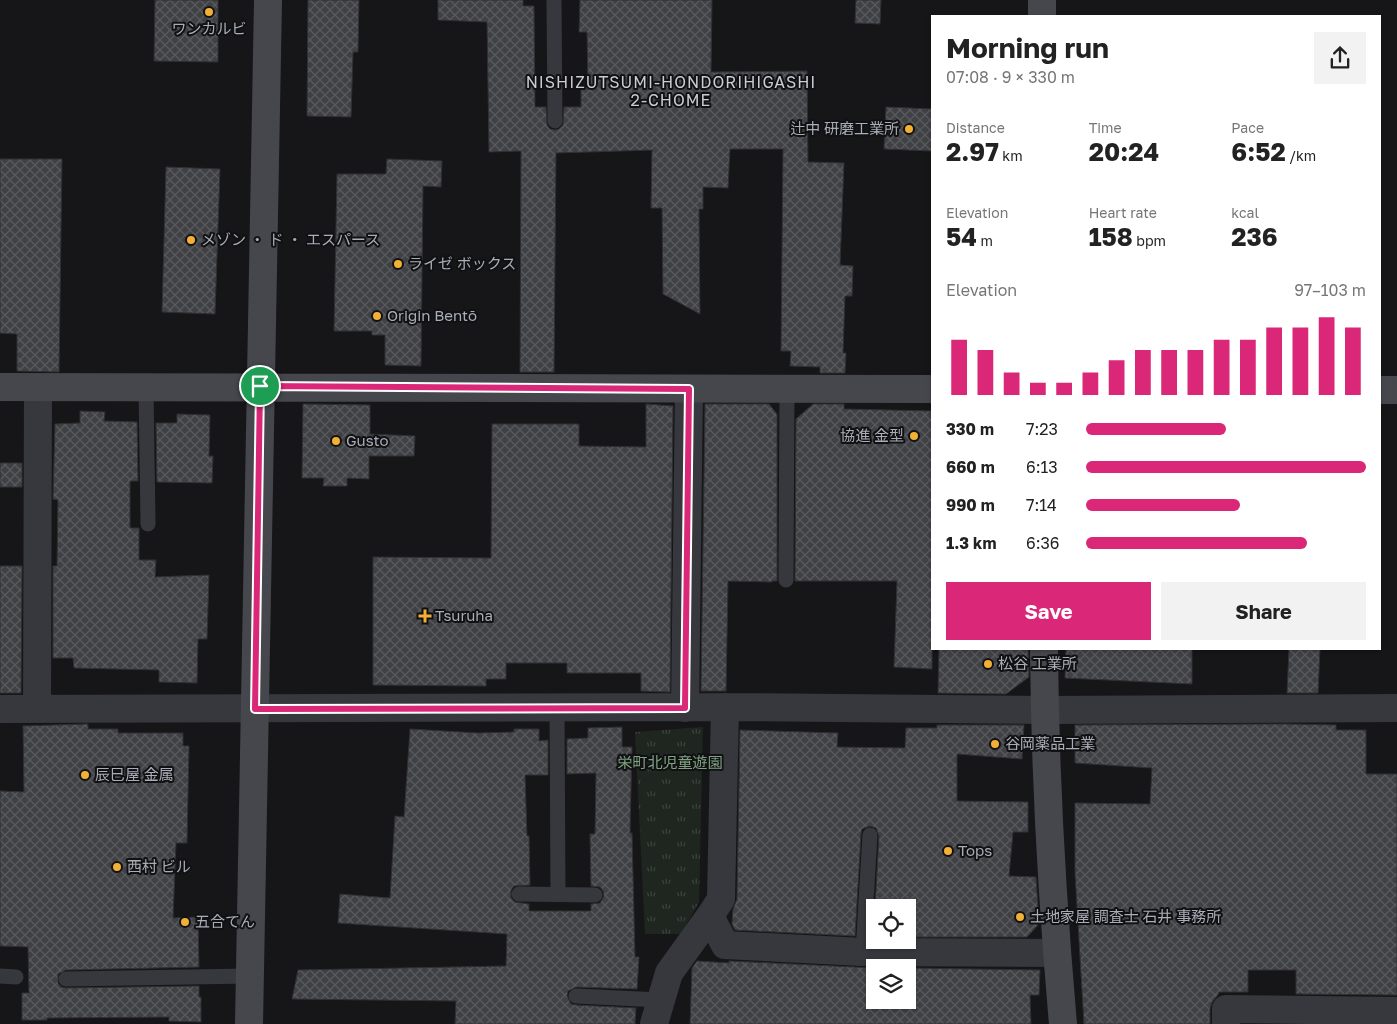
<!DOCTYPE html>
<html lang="en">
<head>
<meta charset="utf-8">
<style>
  :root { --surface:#fff; --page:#f2f2f2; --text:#222; --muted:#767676; --accent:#db2777 }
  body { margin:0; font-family:"Golos Text","Noto Sans JP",sans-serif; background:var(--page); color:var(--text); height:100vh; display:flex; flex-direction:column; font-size:19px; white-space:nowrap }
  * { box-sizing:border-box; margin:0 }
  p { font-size:16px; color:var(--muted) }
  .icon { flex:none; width:28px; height:28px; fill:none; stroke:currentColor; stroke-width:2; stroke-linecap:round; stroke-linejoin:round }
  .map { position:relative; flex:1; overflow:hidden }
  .drawer { position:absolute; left:931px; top:15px; width:450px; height:635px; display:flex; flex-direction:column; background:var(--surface); border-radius:0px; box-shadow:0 1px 4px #0004 }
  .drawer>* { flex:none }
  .fabs { position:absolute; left:866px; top:899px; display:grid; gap:10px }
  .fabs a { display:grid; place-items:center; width:50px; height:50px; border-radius:0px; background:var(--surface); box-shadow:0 1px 4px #0004; font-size:25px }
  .pin { position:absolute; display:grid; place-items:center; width:42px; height:42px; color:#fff; margin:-21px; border:2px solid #fff; border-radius:50%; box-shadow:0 1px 5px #0007 }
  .round { display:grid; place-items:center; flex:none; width:52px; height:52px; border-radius:0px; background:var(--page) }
  .overview { display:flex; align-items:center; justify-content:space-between; height:85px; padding:0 15px }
  h1 { font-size:28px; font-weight:700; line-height:38px }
  .metrics { display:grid; grid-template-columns:repeat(3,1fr); gap:8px; height:85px; padding:5px 15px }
  .metrics div { display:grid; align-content:center }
  .metrics b { font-size:25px; font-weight:700 }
  .metrics small { font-size:14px; font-weight:400 }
  .metrics p { font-size:14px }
  .chart { height:140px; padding:10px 15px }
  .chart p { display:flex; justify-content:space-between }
  .chart svg { width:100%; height:90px; margin-top:5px; stroke:var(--accent); stroke-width:6 }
  .cta { display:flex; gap:10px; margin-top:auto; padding:10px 15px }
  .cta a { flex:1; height:58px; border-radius:0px; background:var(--accent); color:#fff; font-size:20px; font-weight:700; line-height:58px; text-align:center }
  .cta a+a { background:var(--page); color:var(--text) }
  ul { padding:0 15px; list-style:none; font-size:16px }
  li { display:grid; grid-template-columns:80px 60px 1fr; align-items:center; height:38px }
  li i { height:12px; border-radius:6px; background:var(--accent) }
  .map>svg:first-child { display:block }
  .grass { fill:url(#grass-tufts) }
  .building { fill:url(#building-cross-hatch); stroke:#303034 }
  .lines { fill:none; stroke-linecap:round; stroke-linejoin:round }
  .lane { stroke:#37383d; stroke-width:15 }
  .street { stroke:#37383d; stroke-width:28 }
  .secondary { stroke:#45474d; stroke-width:28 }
  .route-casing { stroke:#fff; stroke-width:10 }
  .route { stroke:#db2777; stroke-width:6 }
  .poi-dot { fill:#f2b134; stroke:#111113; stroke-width:2 }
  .labels { text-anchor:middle; stroke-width:4; stroke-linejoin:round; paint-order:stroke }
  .poi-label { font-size:15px; fill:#a8adb8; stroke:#111113; text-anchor:start }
  .park-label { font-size:15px; fill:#7fa381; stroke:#111113 }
  .neighbourhood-label { font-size:16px; letter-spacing:1px; fill:#c9ccd4; stroke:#111113 }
</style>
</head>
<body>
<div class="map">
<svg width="1397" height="1024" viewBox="0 0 1397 1024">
  <defs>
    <pattern id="grass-tufts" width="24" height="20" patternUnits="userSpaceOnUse" patternTransform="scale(1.25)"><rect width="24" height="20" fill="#1e261f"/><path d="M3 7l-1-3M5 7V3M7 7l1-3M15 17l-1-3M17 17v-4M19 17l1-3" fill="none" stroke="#3c433d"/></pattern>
    <pattern id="building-cross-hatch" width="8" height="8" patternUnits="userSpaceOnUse" patternTransform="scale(1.25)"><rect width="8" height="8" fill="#404145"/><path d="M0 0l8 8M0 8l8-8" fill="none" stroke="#595a5e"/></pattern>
  </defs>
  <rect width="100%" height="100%" fill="#161618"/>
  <path class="grass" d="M703 727 699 902 681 934H645L635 732Z"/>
  <path class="building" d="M155 0H218V62L154 61Z
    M308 0H359L358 52H353L351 117 307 116Z
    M438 0H523V6H534L535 107H546L547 125 550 129 555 130 559 129 563 125 564 107H581V86H588L587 32H579L580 0H712L711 72 807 71 808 162 844 163 840 265 853 266 852 296H845L843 353H846L845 373H820V367L790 366 791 351H781L783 149H730L728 188 703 187V209H699L700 314 663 294 662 208H651L652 150 556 153 554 372H520L521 151 489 152 487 22 438 20Z
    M856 0H881L880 24 855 23Z
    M886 107 932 109V151L884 149Z
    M0 159H62L59 372 17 371V334L0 333Z
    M387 159 442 161 441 187 423 186 421 366 385 365V335H372V331H334L337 174H386Z
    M166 167 220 169 215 314 162 312Z
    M303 404 370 405V434L415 436 414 456H369V479L347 478V486H323L324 478H302Z
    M646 404 673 406 670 692 641 691V673H567V663H506V679H486V686L373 685V557L491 558 492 424H579V446L646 447Z
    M705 404H769L777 414V581H772V582L728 581 726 691H701Z
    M813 404H844V409L932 411V669L894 667 897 581H795L796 419Z
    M80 411 105 412 104 421 137 422 138 481H130V528H139V560H156L155 577 209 575 207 639H198L197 683 159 682V670L74 668 73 658H53V566H57L58 500 53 499 55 424 80 423Z
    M177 414 210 415 209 456H213L212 483 157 482 156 423H177Z
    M0 463H22V487H0Z
    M0 566H22L21 693H0Z
    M939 649H1028L1029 677 1006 694 938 693Z
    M1066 649H1192V684L1065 678Z
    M1289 649H1320L1318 693H1287Z
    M88 724V729H118V733H183V746H189L187 843H176L173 918 198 917 199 967 66 970 58 974V983L61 987 66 988 199 986V997H201V1022L169 1021V1017L47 1018V1020H22V993H29L28 947 0 946V791L24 792 23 726Z
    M1285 724 1336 725V730H1366V774H1397V995L1296 994V970H1248V992H1219L1218 995 1212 1002 1210 1009V1024H1084L1075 873V803L1150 804 1152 768 1075 763V725Z
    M937 725H1024L1022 759 957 754V801L1028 802V832H1013L1009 876 1036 877 1039 924 1027 937H908V908H875L879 836 876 828 870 826 862 829 861 834 855 936 735 930 732 924 733 909 737 899 740 730 838 733 837 747 905 748 906 728H937Z
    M622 727V747H632L630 833H632L635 957H639L637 989 576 987 568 991 567 996 571 1004 576 1005 636 1008 635 1024H455L456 1001 292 999 298 970 506 966 507 934 338 923 340 894 390 898 395 816 404 817 410 729 478 733 514 732V729H539V741L548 740V775H525L527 836H529L530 885 514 886 511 890V898L515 902 529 904V911H591V904L600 903 604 896 603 891 600 887 591 886 590 834H595L596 773 567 774V739L588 738V728Z
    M697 961 729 963V961L875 968V1000H908V968L1040 970 1039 995H1030L1031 1024H690L692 968Z"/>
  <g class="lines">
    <path class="lane" d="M554 0 555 121
      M146 387 148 524
      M786 580 787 389
      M557 708 558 894
      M519 894 595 895
      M863 952 870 835
      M0 976 16 977
      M66 979 250 976
      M576 996 661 1000"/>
    <path class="street" d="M685 708 689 389
      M0 709 725 707 1045 710 1397 708
      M37 709 38 387
      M710 916 725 945 863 952 1057 953
      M654 1024 669 973 710 916 721 899 725 707
      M1226 1024V1009L1397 1011"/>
    <path class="secondary" d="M1042 16V0
      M0 387 932 389
      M1380 390H1397
      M1044 649C1045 774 1052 899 1063 1024
      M249 1024 268 0"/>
  </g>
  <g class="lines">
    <g class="route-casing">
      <path id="route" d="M260 386 689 389 685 708 255 709Z"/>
    </g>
    <use href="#route" class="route"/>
  </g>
  <g class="poi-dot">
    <circle cx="209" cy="12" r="5"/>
    <circle cx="909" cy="129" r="5"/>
    <circle cx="191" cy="240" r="5"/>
    <circle cx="398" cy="264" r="5"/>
    <circle cx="377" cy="316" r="5"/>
    <circle cx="914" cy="436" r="5"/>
    <circle cx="336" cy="441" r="5"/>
    <path d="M422.5 608.5h5v5h5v5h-5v5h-5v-5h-5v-5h5z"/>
    <circle cx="988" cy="664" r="5"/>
    <circle cx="995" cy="744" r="5"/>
    <circle cx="85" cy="775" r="5"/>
    <circle cx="948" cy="851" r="5"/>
    <circle cx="117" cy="867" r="5"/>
    <circle cx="1020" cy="917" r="5"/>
    <circle cx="185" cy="922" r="5"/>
  </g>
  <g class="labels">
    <g class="poi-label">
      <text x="209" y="34" text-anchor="middle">ワンカルビ</text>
      <text x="899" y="134" text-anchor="end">辻中 研磨工業所</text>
      <text x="201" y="245">メゾン ・ ド ・ エスパース</text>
      <text x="408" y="269">ライゼ ボックス</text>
      <text x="387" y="321">Origin Bentō</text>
      <text x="904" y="441" text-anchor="end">協進 金型</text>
      <text x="346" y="446">Gusto</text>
      <text x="435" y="621">Tsuruha</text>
      <text x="998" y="669">松谷 工業所</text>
      <text x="1005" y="749">谷岡薬品工業</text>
      <text x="95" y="780">辰巳屋 金属</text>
      <text x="958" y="856">Tops</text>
      <text x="127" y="872">西村 ビル</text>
      <text x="1030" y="922">土地家屋 調査士 石井 事務所</text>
      <text x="195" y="927">五合てん</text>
    </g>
    <g class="park-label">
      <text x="670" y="768">栄町北児童遊園</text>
    </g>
    <g class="neighbourhood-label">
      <text x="671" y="88">NISHIZUTSUMI-HONDORIHIGASHI<tspan x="671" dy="18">2-CHOME</tspan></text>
    </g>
  </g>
</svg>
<div class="fabs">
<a><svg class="icon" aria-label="locate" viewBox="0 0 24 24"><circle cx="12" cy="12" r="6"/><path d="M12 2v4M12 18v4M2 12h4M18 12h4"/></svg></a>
<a><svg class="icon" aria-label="layers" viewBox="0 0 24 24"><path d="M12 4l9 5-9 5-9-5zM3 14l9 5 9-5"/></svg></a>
</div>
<div class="pin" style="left:260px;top:386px;background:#1e9e55"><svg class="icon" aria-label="arrive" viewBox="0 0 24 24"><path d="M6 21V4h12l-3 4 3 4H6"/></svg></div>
<section class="drawer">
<div class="overview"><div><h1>Morning run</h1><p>07:08 · 9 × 330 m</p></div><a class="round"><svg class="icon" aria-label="share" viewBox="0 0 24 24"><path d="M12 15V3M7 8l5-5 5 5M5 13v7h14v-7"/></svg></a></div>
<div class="metrics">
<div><p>Distance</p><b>2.97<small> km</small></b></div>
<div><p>Time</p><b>20:24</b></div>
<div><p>Pace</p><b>6:52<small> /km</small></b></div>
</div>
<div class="metrics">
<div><p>Elevation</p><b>54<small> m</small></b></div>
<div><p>Heart rate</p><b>158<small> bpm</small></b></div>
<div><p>kcal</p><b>236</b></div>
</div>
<div class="chart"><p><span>Elevation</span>97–103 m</p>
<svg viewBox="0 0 160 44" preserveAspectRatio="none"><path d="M5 44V17M15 44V22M25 44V33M35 44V38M45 44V38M55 44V33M65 44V27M75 44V22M85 44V22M95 44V22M105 44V17M115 44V17M125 44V11M135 44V11M145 44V6M155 44V11"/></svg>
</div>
<ul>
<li><b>330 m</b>7:23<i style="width:50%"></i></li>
<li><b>660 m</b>6:13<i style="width:100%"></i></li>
<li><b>990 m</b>7:14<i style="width:55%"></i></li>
<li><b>1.3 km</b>6:36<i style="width:79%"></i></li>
</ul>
<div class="cta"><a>Save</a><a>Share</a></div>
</section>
</div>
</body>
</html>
